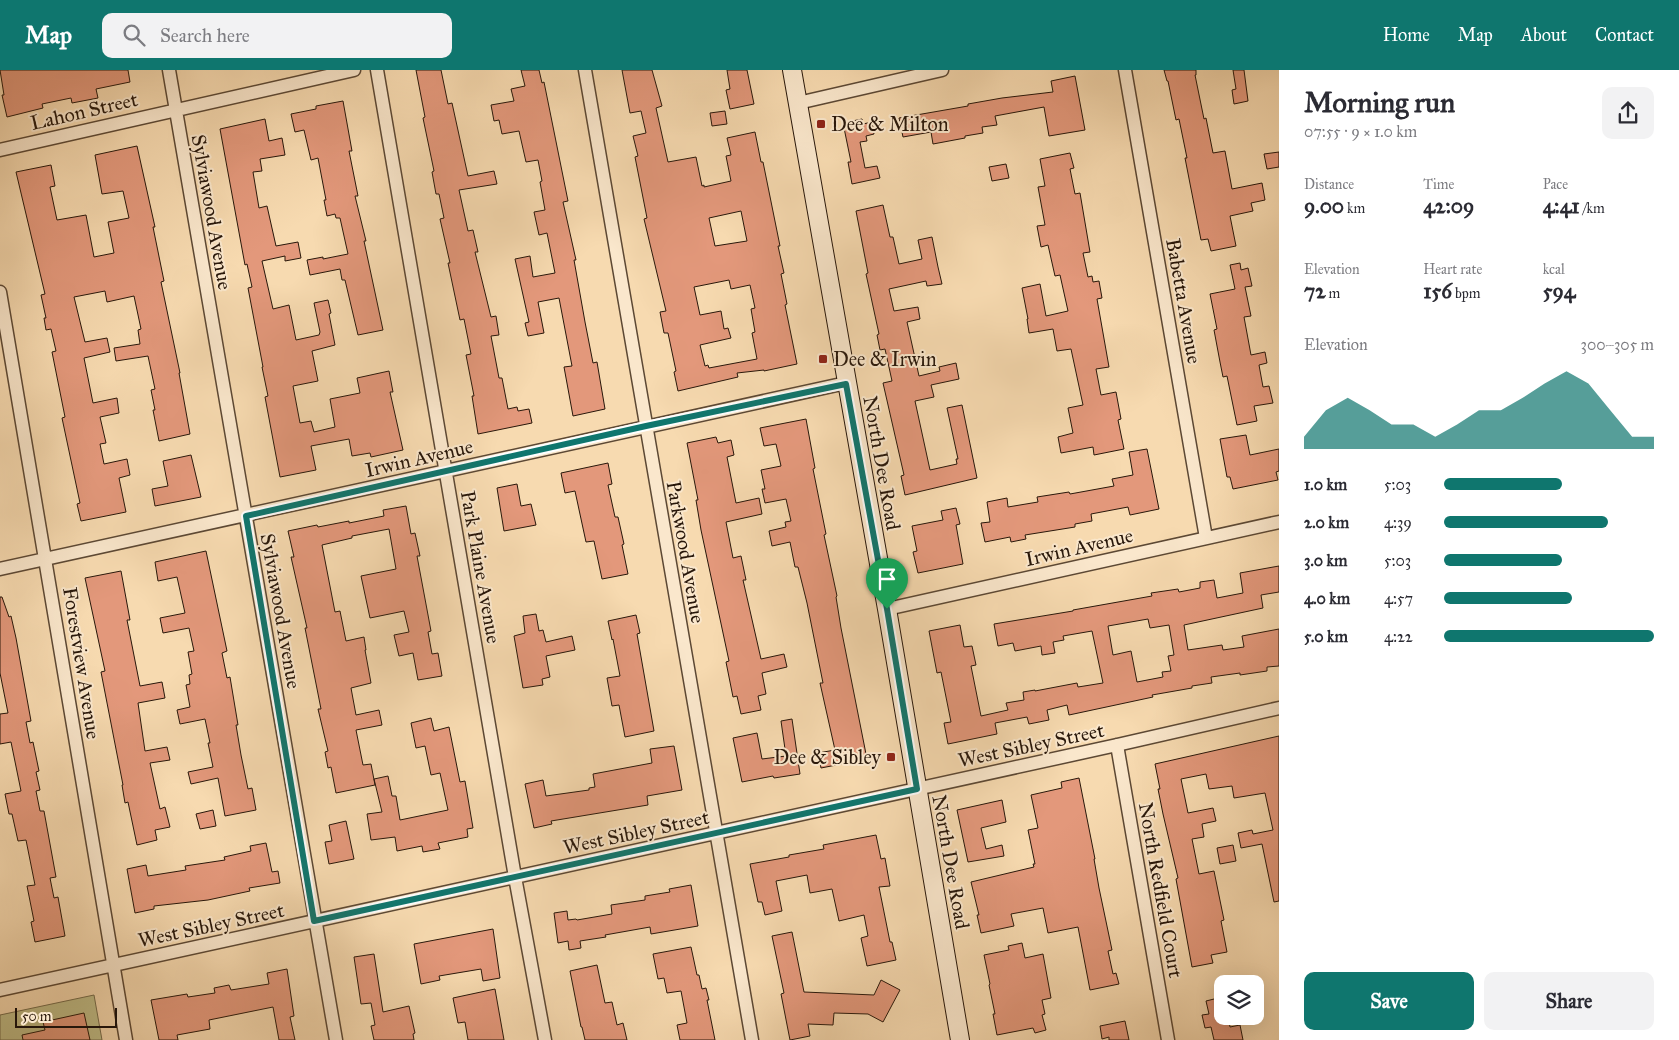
<!DOCTYPE html>
<html lang="en">
<head>
<meta charset="utf-8">
<style>
  :root { --surface:#fff; --page:#f2f2f3; --text:#2b2b33; --muted:#7c7c81; --accent:#0f766e }
  body { margin:0; font-family:"IM FELL Great Primer",serif; background:var(--page); color:var(--text); height:100vh; display:flex; flex-direction:column; font-size:19px; white-space:nowrap }
  * { box-sizing:border-box; margin:0 }
  p { font-size:16px; color:var(--muted) }
  .icon { flex:none; width:28px; height:28px; fill:none; stroke:currentColor; stroke-width:2; stroke-linecap:round; stroke-linejoin:round }
  .map { position:relative; flex:1; overflow:hidden }
  .details { display:flex; flex-direction:column; background:var(--surface); width:400px }
  .details>* { flex:none }
  .controls { position:absolute; left:1214px; top:905px; display:grid; gap:10px }
  .controls a { display:grid; place-items:center; width:50px; height:50px; border-radius:10px; background:var(--surface); box-shadow:0 5px 20px #0002; font-size:25px }
  .scale { position:absolute; left:15px; bottom:12px; width:102px; box-sizing:border-box; padding-left:5px; border:2px solid #28170a; border-top:0; font-size:14px; line-height:18px; white-space:nowrap; color:#28170a; -webkit-text-stroke:4px #fae7cc; paint-order:stroke }
  .pin { position:absolute; display:grid; place-items:center; width:42px; height:42px; color:#fff; margin:-51px -21px; border-radius:50% 50% 50% 0; rotate:-45deg; box-shadow:0 0 5px #0007 }
  .pin .icon { rotate:45deg }
  .round { display:grid; place-items:center; flex:none; width:52px; height:52px; border-radius:10px; background:var(--page) }
  .headline { display:flex; align-items:center; justify-content:space-between; height:85px; padding:0 25px }
  h1 { font-size:28px; font-weight:700; line-height:38px }
  .stats { display:grid; grid-template-columns:repeat(3,1fr); gap:8px; height:85px; padding:5px 25px }
  .stats div { display:grid; align-content:center }
  .stats b { font-size:21px; font-weight:700 }
  .stats small { font-size:14px; font-weight:400 }
  .stats p { font-size:14px }
  .chart { height:140px; padding:10px 25px }
  .chart p { display:flex; justify-content:space-between }
  .chart svg { width:100%; height:90px; margin-top:5px; fill:var(--accent); opacity:.7 }
  .cta { display:flex; gap:10px; margin-top:auto; padding:10px 25px }
  .cta a { flex:1; height:58px; border-radius:10px; background:var(--accent); color:#fff; font-size:20px; font-weight:700; line-height:58px; text-align:center }
  .cta a+a { background:var(--page); color:var(--text) }
  ul { padding:0 25px; list-style:none; font-size:16px }
  li { display:grid; grid-template-columns:80px 60px 1fr; align-items:center; height:38px }
  li i { height:12px; border-radius:6px; background:var(--accent) }
  header { display:flex; align-items:center; gap:30px; box-sizing:border-box; height:70px; padding:0 25px; background:var(--accent); color:#fff }
  header strong { font-size:24px }
  nav { display:flex; gap:28px; margin-inline-start:auto; font-size:18px }
  .search { width:350px; height:45px; background:var(--page); display:flex; align-items:center; gap:12px; box-sizing:border-box; padding:0 18px; border-radius:10px; color:var(--muted); font-size:19px }
  main { display:flex; flex:1; min-height:0 }
  .map>svg:first-child { display:block }
  .green { fill:#c0be89; stroke:#746a4a }
  .building { fill:#e3987b; stroke:#28170a; fill-rule:evenodd }
  .lines { fill:none; stroke-linecap:round; stroke-linejoin:round }
  .street-casing { stroke:#5c4834; stroke-width:15 }
  .secondary-casing { stroke:#28170a; stroke-width:20 }
  .street { stroke:#fae7cc; stroke-width:12 }
  .secondary { stroke:#fae7cc; stroke-width:18 }
  .route-casing { stroke:#fff; stroke-width:10 }
  .route { stroke:#0f766e; stroke-width:6 }
  .poi-dot { fill:#8f2418; stroke:#fae7cc; stroke-width:2 }
  .labels { text-anchor:middle; stroke-width:4; stroke-linejoin:round; paint-order:stroke }
  .street-label { font-size:20px; fill:#28170a; stroke:#fae7cc }
  .poi-label { font-size:20px; fill:#28170a; stroke:#fae7cc; text-anchor:start }
</style>
</head>
<body>
<header>
<strong>Map</strong>
<div class="search"><svg class="icon" aria-label="search" viewBox="0 0 24 24"><circle cx="10" cy="10" r="6"/><path d="M15 15l6 6"/></svg>Search here</div>
<nav><a>Home</a><a>Map</a><a>About</a><a>Contact</a></nav>
</header>
<main>
<div class="map">
<svg width="1279" height="970" viewBox="0 0 1279 970">
  <rect width="100%" height="100%" fill="#f7dab0"/>
  <filter id="stains"><feTurbulence type="fractalNoise" baseFrequency=".004" numOctaves="4"/><feColorMatrix values="0 0 0 0 .2 0 0 0 0 .09 0 0 0 0 .02 0 0 0 .5 -.17"/></filter>
  <radialGradient id="worn" r=".72"><stop offset=".6" stop-color="#630" stop-opacity="0"/><stop offset="1" stop-color="#630" stop-opacity=".3"/></radialGradient>
  <path class="green" d="M94 925 102 970H0V945Z"/>
  <path class="building" d="M0 0H128L130 12 96 19 98 28 72 33 71 28 42 34 43 38 7 47 2 25H4Z
    M416 0H441L448 34 452 33 468 106 494 101 497 114 459 120 468 161 473 160 478 182H475L491 247 496 246 499 265 491 266 499 308H502L508 339 517 337 518 341 529 339 532 353 478 364 472 326H474L466 285 471 284 464 249 460 250 448 193H450L440 149 444 148 439 124H436L432 102 434 101 423 48 425 47Z
    M521 0H539L542 13 544 12 568 131 563 132 576 190H574L585 252 593 293 597 292 605 339 573 346 564 297 572 296 559 228 538 232 544 263 528 266 525 253 529 252 515 189 530 186 533 207 555 203 547 163 539 165 534 142 545 140 540 112 542 111 538 90 526 92 519 61 502 64 499 50 494 51 491 35 514 31 511 19 525 16Z
    M622 0H652L662 36 656 38 668 92 696 87 702 116 704 115V117L731 111 726 86 731 85 727 68 755 62 761 92H763L780 176H778L784 203 781 204 787 234 785 235 797 294 764 301V300L737 303 738 307 678 321 674 302 676 301 668 263H664L660 242 666 241 644 149 647 148 635 87 638 86 633 66 646 63 641 41 630 43ZM741 141 747 171 715 176 709 148ZM729 210 731 219 750 215 755 238 751 239 755 262 752 263 757 289 709 298 708 295 705 296 700 275 731 268 728 258 724 259 721 241 700 245 694 217Z
    M727 0H747L754 34 730 39 726 20 730 19Z
    M1164 0H1196V5H1195L1204 49 1206 48 1213 83 1225 81 1232 119 1262 113 1265 130 1251 133 1253 141 1230 146 1236 176 1211 181 1208 169 1201 170 1185 88H1187L1179 49 1176 50 1168 11H1167Z
    M1233 0H1244L1248 31 1234 34 1232 20 1236 19Z
    M1075 6 1085 60 1049 66 1044 37 995 46 997 55 982 57 983 63 965 66V68L933 74 931 62 903 67 899 48 968 36V34L1002 28 1053 22 1051 11Z
    M343 31 352 81H349L358 126H355L366 171H364L383 260 358 265 345 210H342L340 199 310 205 307 190 323 187V189L348 184 340 148H336L335 144 327 146 324 130H326L318 88 311 90 304 60 295 62 291 44 316 39V36Z
    M725 41 727 54 712 56 710 43Z
    M265 49 269 71 282 68 285 85 260 89 262 101 253 102 259 138 267 136 276 176 298 172 301 188 285 191V186L262 191 273 239 289 235 296 270 319 265 320 262 314 233 328 230 331 243 329 244 335 275 312 281 318 311 293 316 300 353 311 351 314 362 335 357 330 329 360 323 357 308 389 301 393 322H390L403 380 371 387 370 383 352 386 349 369 311 376 316 400 280 407 265 327 268 326 262 297H263L248 218 252 217 247 194 245 195 220 59Z
    M862 49 863 54 872 52 874 64 866 66 867 71 860 72 865 98 877 96 880 108 852 114 848 92H851L843 53Z
    M137 76 155 157H153L164 211 161 212 180 303H179L190 364 159 371 153 340H155L151 320 155 319 148 286 116 291 114 278 140 274 138 260 141 259 134 226 107 232 105 221 74 227 85 272 107 268 110 282 84 288 93 333 117 328 119 343 100 347 106 373 100 374 104 394 127 389 130 405 119 408 126 442 81 451 77 434 80 433 62 348 65 347 52 282 56 281 51 259 46 260 44 248H46L41 225 45 224 16 102 51 95 55 116 50 117 57 150 86 145 94 187 114 183 108 152 129 148 123 121 102 124 95 85Z
    M1279 82V97L1267 99 1264 84Z
    M1070 83 1074 98 1070 99 1075 124 1080 123 1090 182 1083 183 1088 207 1092 206 1093 212 1099 211 1102 228 1097 229 1109 297 1096 299 1101 325 1116 322 1121 349 1118 350 1124 379 1094 385 1093 377 1061 383 1058 367 1073 363 1068 338 1083 335 1071 279 1057 281 1053 259 1029 263 1027 249H1028L1022 218 1040 214 1046 246 1068 241 1060 205 1055 206 1048 175 1041 177 1037 156 1045 155 1038 117 1045 116 1040 89Z
    M1006 94 1009 108 992 111 989 97Z
    M883 135 890 167H893L899 194 922 189 918 170 932 167 938 197 942 214 927 216 926 211 889 219 894 241 918 237 920 249 907 252 919 306 940 301 939 297 956 293 959 309 931 315 934 327 915 331 930 400 957 394 956 389H958L947 338 962 335 977 408 905 425 901 406 904 405 883 313 892 311 885 279 880 280 877 265 879 264 866 204 868 203 856 141Z
    M1240 193 1241 200 1248 198 1252 216 1245 217 1251 246 1244 247 1251 285 1265 282 1267 293 1259 295 1263 317 1269 316 1273 333 1254 336 1257 351 1237 355 1227 306 1223 307 1220 292 1214 260 1217 259 1210 224 1235 219 1230 195Z
    M806 349 815 398 813 399 826 464 824 465 837 526 836 527 841 558 867 689 821 698 818 683 835 680 820 613H823L807 533 798 497H795L790 472 772 476 769 461 786 457 785 452 791 451 786 429 765 433 762 419H765L761 400 781 396 776 374 764 376 760 358Z
    M1246 365 1250 385 1279 379V401L1276 402 1278 410 1233 419 1230 407H1227L1220 369Z
    M716 367 718 373 731 370 734 385 727 387 736 433 759 428 762 444 726 452 733 488 741 486 746 510H743L761 589 784 584 787 597 762 603 766 624 758 626 761 640 741 644 737 626 733 627 726 592 729 591 701 460 696 430H698L687 373Z
    M1147 379 1159 439 1130 445 1128 437 1091 444 1092 451 1075 454V457L1025 465 1026 469 1011 472 1010 467 985 472 981 453 990 452 987 432 1007 428 1008 437 1038 432 1037 427 1069 422 1070 424 1114 416 1112 409 1133 405 1129 382Z
    M191 385 201 427 155 436 152 419 168 416 163 391Z
    M608 393 612 414 608 415 615 447H618L624 474 622 475 628 504 602 509 594 471 586 472 575 421 565 423 561 403Z
    M517 414 521 436 531 434 536 455 504 461 497 418Z
    M406 436 411 464 415 463 420 486H417L431 561 428 562 432 584 438 583 442 606 418 610 413 583 399 586 394 565 409 562 404 541 370 548 361 506 396 499 389 459 352 466V468L322 475 335 542 340 541 346 571 364 567 366 580H365L371 613 351 618 356 645 379 640 382 655 356 660 363 695 371 694 375 715 336 723 331 697 328 698 325 682 328 681 318 639H321L305 558H307L291 487H294L288 461 317 455 318 457 349 451V453L384 446 383 440Z
    M956 438 960 454 956 455 963 494 918 503 913 482 917 481 912 456 943 450 941 441Z
    M206 481 227 581 222 583 227 608 230 607 238 655H236L241 685 248 719 252 718 256 740 225 746 218 708 191 714 188 702 213 697 208 673H210L205 649 180 654 177 640 190 637 186 615 190 614 189 605 192 604 188 582 194 581 189 558 163 563 160 548 185 543 177 507 158 511 155 492Z
    M1279 496V522L1261 525 1263 538 1184 555 1188 580 1222 575 1223 580 1244 577 1242 566 1279 559V596L1267 597V601L1240 605V603L1211 607 1212 613 1192 616V618L1152 625 1153 627 1069 645 1067 635 1047 640 1049 650 1029 654 1027 647 995 653 997 664 948 674 944 653 951 652 941 602 937 603 929 561 960 555 964 577 972 576 976 595 971 596 981 646 1008 640 1006 633 1024 630 1023 622 1035 620V621L1077 613 1078 617 1103 613 1092 561 1063 566 1064 570 1053 572 1055 583 1042 585 1041 576 1015 581 1013 573 998 576 994 554 1073 541V540L1152 526 1151 523 1178 519 1179 522 1200 518V512L1214 510 1217 528 1243 523 1240 503ZM1148 549 1150 558 1169 555 1174 585 1168 586 1171 601 1162 602 1163 607 1137 612 1131 581 1113 585 1108 556Z
    M121 501 130 550H127L140 616 162 612 165 628 138 633 145 681 167 677 170 690 150 693 160 739 165 737 170 757 155 760 157 770 137 775 128 732 125 733 122 715H123L101 602 105 601 85 508Z
    M0 527H2L9 547 11 546 16 568 31 651 26 652 30 673 33 672 39 701 36 702 40 720 36 721 40 741H44L56 807 50 808 54 828 58 827 65 866 35 872 31 852 34 851 27 816 35 815 26 770 18 771 12 744H9L5 724 21 721 11 672 0 674V644L8 643 0 603Z
    M536 544 539 561 543 560 546 572 572 566 575 580 546 586 550 607 542 609 543 615 523 618 514 566 525 563 523 546Z
    M636 545 640 563 637 564 654 661 625 667 619 635 612 636 607 608 620 606 613 569 612 570 608 551Z
    M431 648 434 661 449 657 460 712 465 711 473 758 467 759 468 767 438 773 440 779 423 782 422 776 397 781 395 767 371 770 367 744 382 742 374 709 388 706 392 726H396L400 750 448 740 440 703 431 705 425 676 416 678 411 653Z
    M792 649 800 704 774 708 773 706 742 712 733 668 757 663 762 689 786 686 781 651Z
    M1279 666V831L1274 832 1262 774 1241 778 1238 763 1252 760 1253 764 1273 760 1265 723 1234 728 1232 716 1209 719 1206 704 1181 709 1188 743 1213 738 1216 751 1202 754 1204 767 1192 769 1199 804 1214 801 1224 850 1221 851 1227 882 1211 885 1213 893 1192 897 1176 809 1178 808 1163 744 1158 719H1160L1155 694Z
    M674 676 682 720 647 726 648 735 551 751 552 754 534 758 525 714 543 710 546 726 589 720V718L595 717 593 704 652 693 650 679Z
    M1079 708 1095 789H1094L1099 818 1112 880 1108 881 1113 904 1116 903 1119 914 1090 920 1078 857 1048 863 1043 838 1011 844 1014 856 981 863 977 845H979L971 812 1034 797 1033 794H1035L1028 760 1038 758 1031 725 1062 718 1061 712Z
    M1002 730 1006 752 981 758 986 779 1002 775 1004 786 968 792 957 740Z
    M213 740 216 756 200 759 196 744Z
    M346 751 354 789 329 794 325 772 332 771 329 755Z
    M876 765 881 789 885 788 890 816 879 817 890 872H892L896 890 867 896 861 868 868 866 864 845 839 851 832 819 810 823 807 805 776 811 782 841 765 845 762 832H758L750 794 789 787V785L824 779 823 775Z
    M266 773 272 802 278 801 280 813 249 818 250 821 208 830 154 836V839L135 843 127 799 146 795 148 806 186 800 185 796 225 790 224 787 251 781 250 776Z
    M1233 775 1236 791 1220 794 1217 778Z
    M691 815 698 856 651 864 650 857 605 865 606 867 580 871 581 878 569 880 568 871 558 873 554 843 567 841 568 850 576 849 577 850 612 844 611 835 645 830V826L670 822 669 819Z
    M493 859 500 908 483 911 481 899 439 906 440 910 421 914 414 874Z
    M792 862 804 922 874 925 881 910 900 920 883 952 868 944 834 943 833 955 808 954 810 966 790 970 781 924 784 923 772 866Z
    M1022 873 1025 888 1043 884 1051 928 1042 930 1045 944 1042 945 1046 960 1035 963 1033 958 997 965 993 944H995L989 915 990 914 984 885 1009 880 1008 876Z
    M691 877 697 905H699L702 919 706 918 709 930H707L715 970H680L677 955 687 953 681 921 667 923 664 908 658 909 653 884Z
    M374 884 383 942 409 936 415 963 413 964 414 970H374L371 956 375 955 371 933 361 934 354 887Z
    M597 895 605 933 612 932 617 955 623 953 627 970H585L582 957H581L570 901Z
    M287 899 294 946 290 947 295 970H279L273 937 209 950 210 959 177 965 178 970H159L151 930 187 924 188 927 215 923 214 918 229 915 231 920 269 914 267 903Z
    M495 919 504 970H468L465 952 458 953 453 928Z
    M1222 927V946H1228L1230 957 1240 955 1243 970H1214L1211 957 1205 958 1202 945 1209 944 1206 931Z
    M84 943 90 970H23L22 965 45 960 43 952Z
    M1125 951 1129 970H1109V967L1102 969 1100 956Z"/>
  <g class="lines">
    <g class="street-casing">
      <path id="street" d="M169 0 336 970
        M377 0 515 807 545 970
        M585 0 752 970
        M1125 0 1206 468
        M798 33 942 0
        M0 80 354 0
        M0 222 126 970
        M0 499 846 313
        M887 539 1279 452
        M1117 675 1168 970
        M0 920 1117 675 1279 638"/>
    </g>
    <g class="secondary-casing">
      <path id="secondary" d="M792 0 887 539 960 970"/>
    </g>
    <use href="#street" class="street"/>
    <use href="#secondary" class="secondary"/>
  </g>
  <g class="lines">
    <g class="route-casing">
      <path id="route" d="M846 314 887 539 917 719 314 851 246 446 646 356Z"/>
    </g>
    <use href="#route" class="route"/>
  </g>
  <g class="poi-dot">
    <rect x="816" y="49" width="10" height="10" rx="2.5"/>
    <rect x="818" y="284" width="10" height="10" rx="2.5"/>
    <rect x="886" y="682" width="10" height="10" rx="2.5"/>
  </g>
  <g class="labels">
    <g class="street-label">
      <text transform="translate(84 41) rotate(-13)" y="7">Lahon Street</text>
      <text transform="translate(212 142) rotate(80)" y="7">Sylviawood Avenue</text>
      <text transform="translate(1184 231) rotate(80)" y="7">Babetta Avenue</text>
      <text transform="translate(419 388) rotate(-13)" y="7">Irwin Avenue</text>
      <text transform="translate(882 393) rotate(80)" y="7">North Dee Road</text>
      <text transform="translate(1079 477) rotate(-13)" y="7">Irwin Avenue</text>
      <text transform="translate(686 482) rotate(80)" y="7">Parkwood Avenue</text>
      <text transform="translate(481 497) rotate(80)" y="7">Park Plaine Avenue</text>
      <text transform="translate(281 541) rotate(80)" y="7">Sylviawood Avenue</text>
      <text transform="translate(82 593) rotate(81)" y="7">Forestview Avenue</text>
      <text transform="translate(1031 675) rotate(-12)" y="7">West Sibley Street</text>
      <text transform="translate(636 762) rotate(-12)" y="7">West Sibley Street</text>
      <text transform="translate(951 792) rotate(80)" y="7">North Dee Road</text>
      <text transform="translate(1161 820) rotate(80)" y="7">North Redfield Court</text>
      <text transform="translate(211 855) rotate(-12)" y="7">West Sibley Street</text>
    </g>
    <g class="poi-label">
      <text x="831" y="61">Dee &amp; Milton</text>
      <text x="833" y="296">Dee &amp; Irwin</text>
      <text x="881" y="694" text-anchor="end">Dee &amp; Sibley</text>
    </g>
  </g>
  <rect width="100%" height="100%" filter="url(#stains)"/>
  <rect width="100%" height="100%" fill="url(#worn)"/>
</svg>
<div class="controls">
<a><svg class="icon" aria-label="layers" viewBox="0 0 24 24"><path d="M12 4l9 5-9 5-9-5zM3 14l9 5 9-5"/></svg></a>
</div>
<div class="scale">50 m</div>
<div class="pin" style="left:887px;top:539px;background:#1e9e55"><svg class="icon" aria-label="arrive" viewBox="0 0 24 24"><path d="M6 21V4h12l-3 4 3 4H6"/></svg></div>
</div>
<section class="details">
<div class="headline"><div><h1>Morning run</h1><p>07:55 · 9 × 1.0 km</p></div><a class="round"><svg class="icon" aria-label="share" viewBox="0 0 24 24"><path d="M12 15V3M7 8l5-5 5 5M5 13v7h14v-7"/></svg></a></div>
<div class="stats">
<div><p>Distance</p><b>9.00<small> km</small></b></div>
<div><p>Time</p><b>42:09</b></div>
<div><p>Pace</p><b>4:41<small> /km</small></b></div>
</div>
<div class="stats">
<div><p>Elevation</p><b>72<small> m</small></b></div>
<div><p>Heart rate</p><b>156<small> bpm</small></b></div>
<div><p>kcal</p><b>594</b></div>
</div>
<div class="chart"><p><span>Elevation</span>300–305 m</p>
<svg viewBox="0 0 160 44" preserveAspectRatio="none"><path d="M0 44V38L10 25L20 19L30 25L40 32L50 32L60 38L70 32L80 25L90 25L100 19L110 12L120 6L130 12L140 25L150 38L160 38V44z"/></svg>
</div>
<ul>
<li><b>1.0 km</b>5:03<i style="width:56%"></i></li>
<li><b>2.0 km</b>4:39<i style="width:78%"></i></li>
<li><b>3.0 km</b>5:03<i style="width:56%"></i></li>
<li><b>4.0 km</b>4:57<i style="width:61%"></i></li>
<li><b>5.0 km</b>4:22<i style="width:100%"></i></li>
</ul>
<div class="cta"><a>Save</a><a>Share</a></div>
</section>
</main>
</body>
</html>
